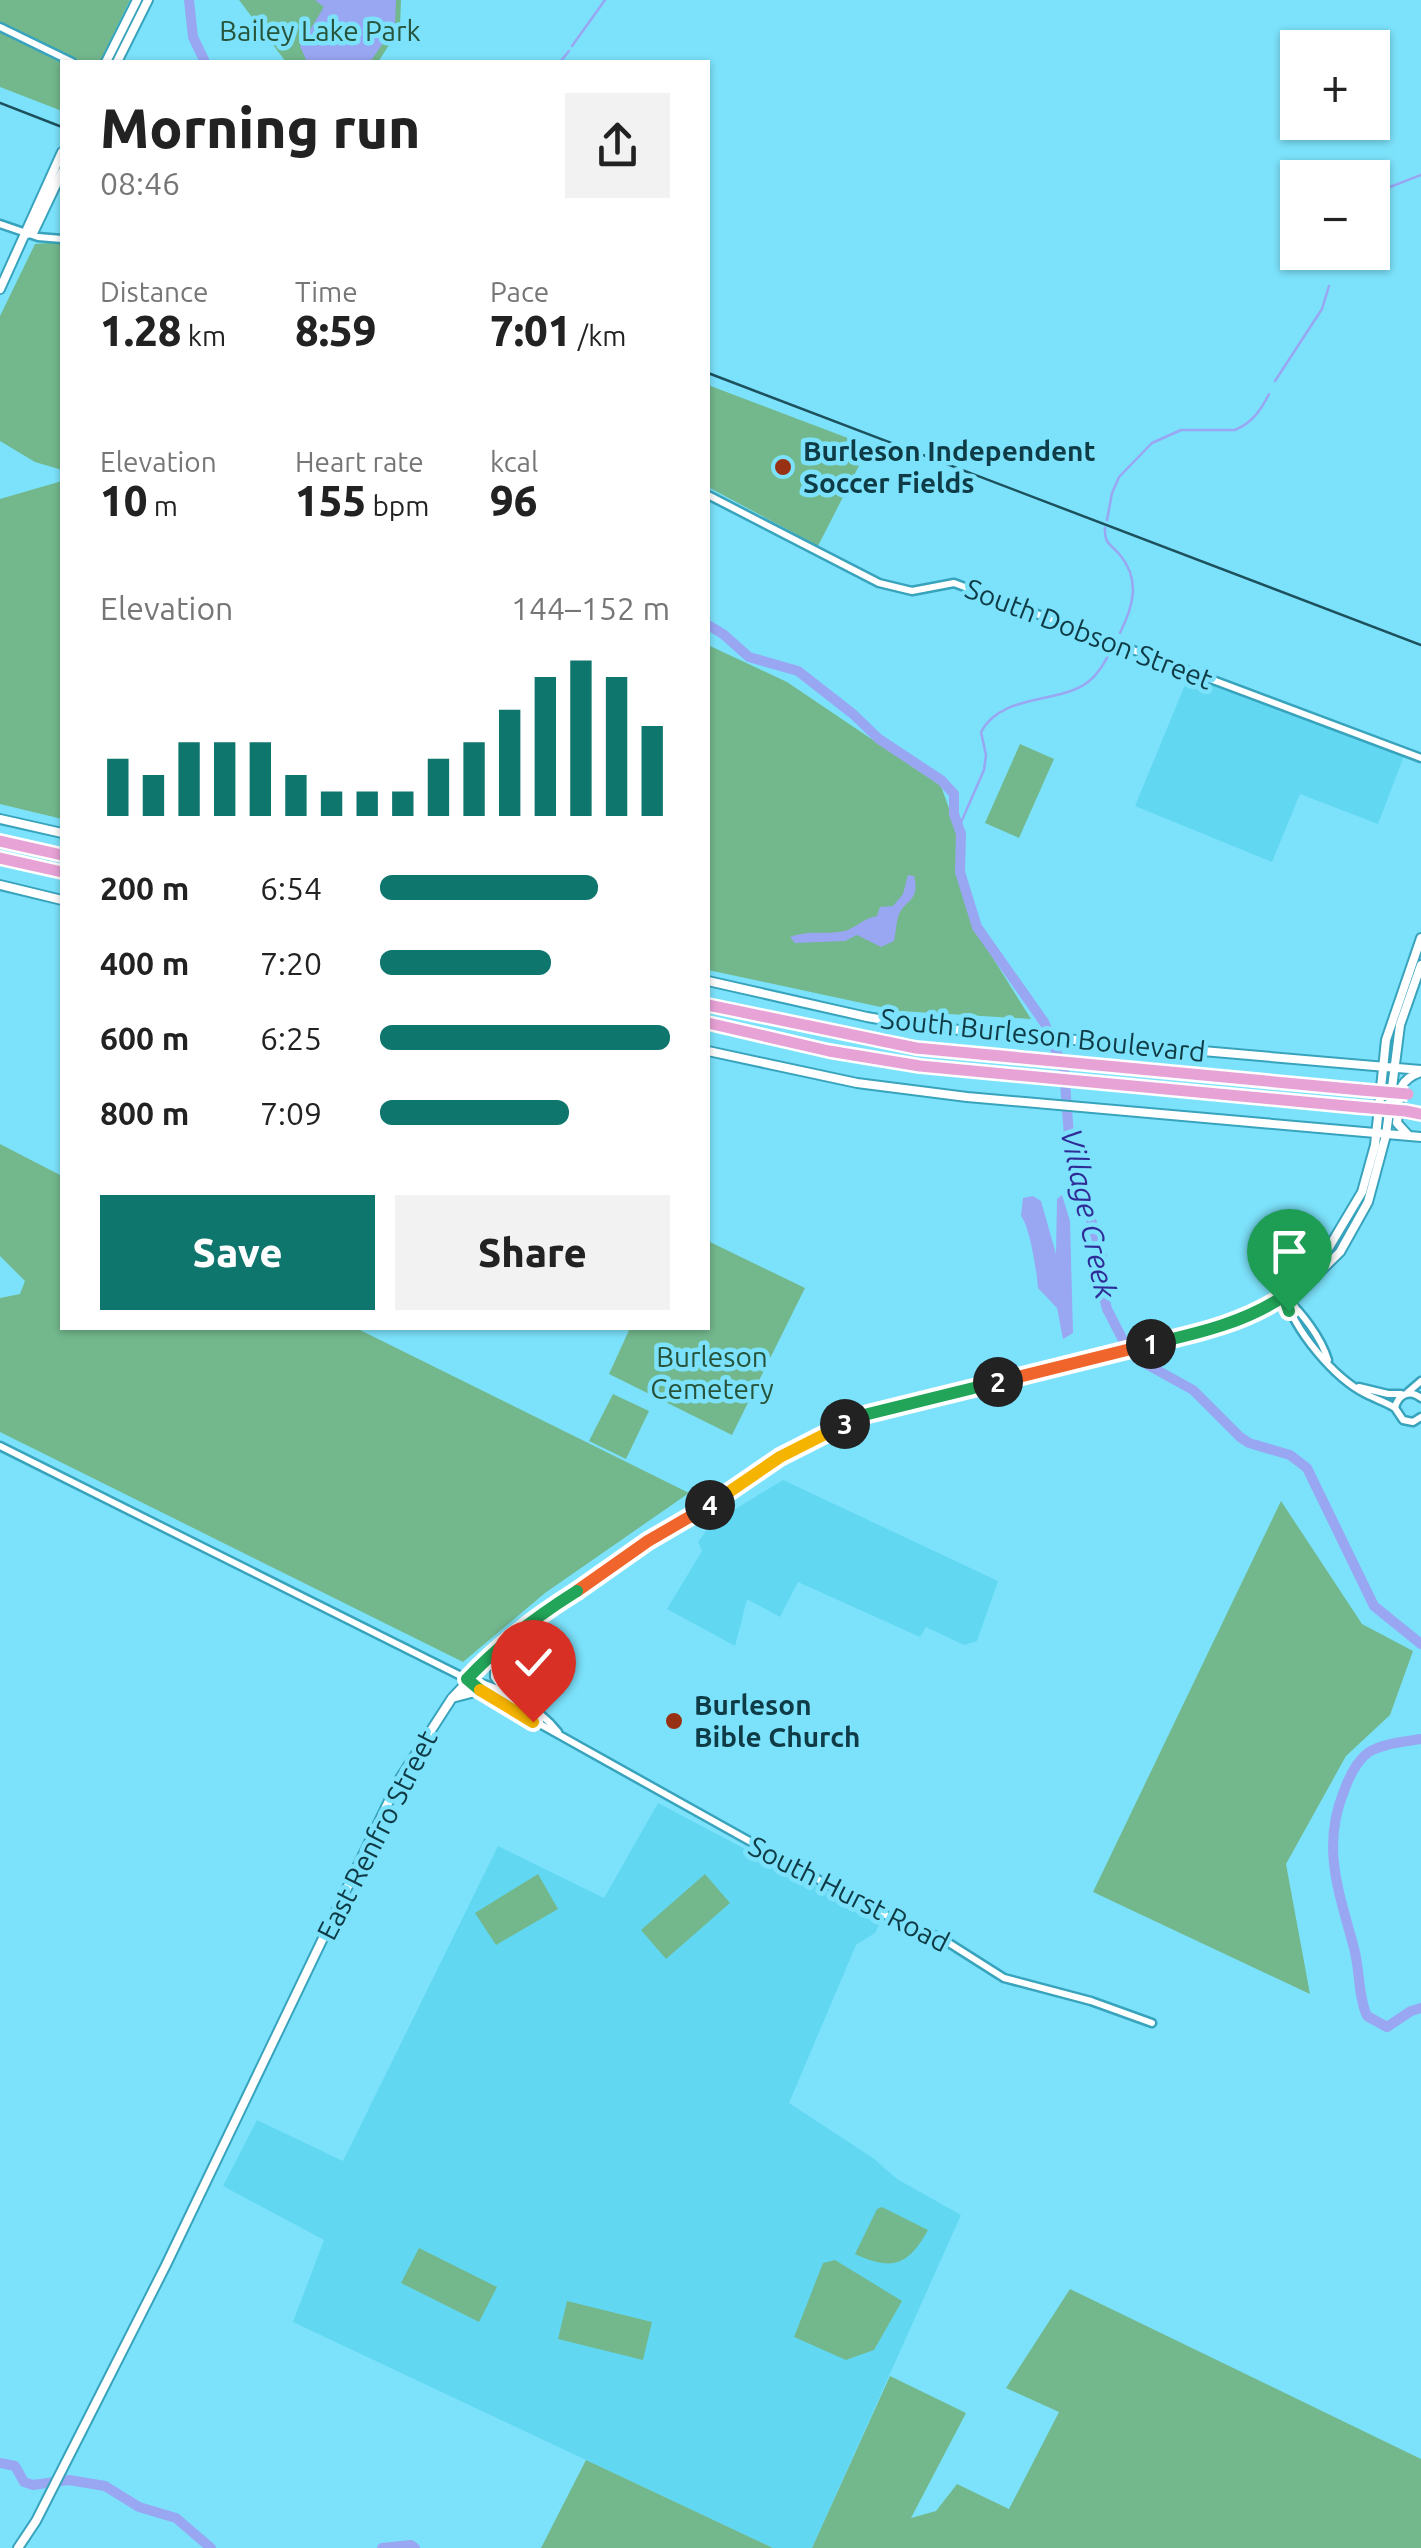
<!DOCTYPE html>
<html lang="en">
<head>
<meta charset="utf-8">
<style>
  :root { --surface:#fff; --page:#f2f2f2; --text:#222; --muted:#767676; --accent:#0f766e }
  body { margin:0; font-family:Ubuntu,sans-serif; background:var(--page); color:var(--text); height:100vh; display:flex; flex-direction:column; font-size:38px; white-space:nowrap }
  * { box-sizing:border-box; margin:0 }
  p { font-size:32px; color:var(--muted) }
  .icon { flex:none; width:55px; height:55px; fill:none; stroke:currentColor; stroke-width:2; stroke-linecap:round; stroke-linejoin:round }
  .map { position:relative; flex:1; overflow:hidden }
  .sheet { position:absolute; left:60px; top:60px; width:650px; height:1270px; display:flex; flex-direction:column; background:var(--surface); border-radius:0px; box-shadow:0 2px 8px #0004 }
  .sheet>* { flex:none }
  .buttons { position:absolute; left:1280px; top:30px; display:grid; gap:20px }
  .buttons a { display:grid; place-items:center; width:110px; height:110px; border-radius:0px; background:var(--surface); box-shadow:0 2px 8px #0004; font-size:50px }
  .pin { position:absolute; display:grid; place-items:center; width:85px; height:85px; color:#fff; margin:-102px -42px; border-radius:50% 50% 50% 0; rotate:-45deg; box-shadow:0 0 10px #0007 }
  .pin .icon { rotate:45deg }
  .km { position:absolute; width:50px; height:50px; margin:-25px; border-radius:50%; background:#222; color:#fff; font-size:28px; line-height:50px; text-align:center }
  .round { display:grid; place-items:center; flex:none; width:105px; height:105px; border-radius:0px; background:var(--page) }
  .headline { display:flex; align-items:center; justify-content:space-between; height:170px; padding:0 40px }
  h1 { font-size:55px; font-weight:800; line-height:75px }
  .metrics { display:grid; grid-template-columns:repeat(3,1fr); gap:15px; height:170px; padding:10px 40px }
  .metrics div { display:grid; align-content:center }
  .metrics b { font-size:42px; font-weight:800 }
  .metrics small { font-size:28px; font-weight:400 }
  .metrics p { font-size:28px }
  .chart { height:280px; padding:20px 40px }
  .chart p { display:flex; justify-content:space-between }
  .chart svg { width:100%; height:180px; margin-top:10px; stroke:var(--accent); stroke-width:6 }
  .primary-button { display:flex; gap:20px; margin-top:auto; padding:20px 40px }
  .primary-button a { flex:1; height:115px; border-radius:0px; background:var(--accent); color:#fff; font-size:40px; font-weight:800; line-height:115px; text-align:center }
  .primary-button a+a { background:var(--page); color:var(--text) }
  ul { padding:0 40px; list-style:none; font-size:32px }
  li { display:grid; grid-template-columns:160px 120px 1fr; align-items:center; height:75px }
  li i { height:25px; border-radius:12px; background:var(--accent) }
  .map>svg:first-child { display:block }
  .built { fill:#62d7f2 }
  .green { fill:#73b88d }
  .water { fill:#99a6f2 }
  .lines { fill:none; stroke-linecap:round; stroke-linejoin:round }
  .stream { stroke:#99a6f2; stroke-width:2.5 }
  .river { stroke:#99a6f2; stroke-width:10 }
  .tertiary-casing { stroke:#38a3bc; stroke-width:11 }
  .secondary-casing { stroke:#38a3bc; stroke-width:12 }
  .motorway-casing { stroke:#fff; stroke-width:16 }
  .tertiary { stroke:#fff; stroke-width:6 }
  .secondary { stroke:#fff; stroke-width:8 }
  .motorway { stroke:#e7a2d6; stroke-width:11 }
  .rail { stroke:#1c515d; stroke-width:2.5 }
  .motorway-bridge-casing { stroke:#fff; stroke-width:16; stroke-linecap:butt }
  .motorway-bridge { stroke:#e7a2d6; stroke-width:11 }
  .split-1-casing { stroke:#fff; stroke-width:20 }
  .split-2-casing { stroke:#fff; stroke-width:20 }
  .split-3-casing { stroke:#fff; stroke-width:20 }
  .split-4-casing { stroke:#fff; stroke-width:20 }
  .split-5-casing { stroke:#fff; stroke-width:20 }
  .split-6-casing { stroke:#fff; stroke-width:20 }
  .split-7-casing { stroke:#fff; stroke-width:20 }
  .split-1 { stroke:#22a559; stroke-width:12 }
  .split-2 { stroke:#f0652b; stroke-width:12 }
  .split-3 { stroke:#22a559; stroke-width:12 }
  .split-4 { stroke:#f5b400; stroke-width:12 }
  .split-5 { stroke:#f0652b; stroke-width:12 }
  .split-6 { stroke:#22a559; stroke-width:12 }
  .split-7 { stroke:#f5b400; stroke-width:12 }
  .poi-dot { fill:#983113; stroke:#7ce2fb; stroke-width:4 }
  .labels { text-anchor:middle; stroke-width:9; stroke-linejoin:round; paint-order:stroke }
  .park-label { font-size:28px; fill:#265339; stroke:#7ce2fb }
  .poi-label { font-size:28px; font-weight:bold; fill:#0e3b45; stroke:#7ce2fb; text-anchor:start }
  .street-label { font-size:28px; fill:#0e3b45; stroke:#7ce2fb }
  .water-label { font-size:30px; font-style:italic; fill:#2f2c97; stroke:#7ce2fb }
</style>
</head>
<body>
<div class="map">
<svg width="1421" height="2548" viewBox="0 0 1421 2548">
  <rect width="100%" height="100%" fill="#7ce2fb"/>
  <path class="built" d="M1189 675 1404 756 1378 824 1300 794 1272 862 1135 806Z
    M783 1480 998 1581 977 1641 964 1645 926 1627 920 1637 798 1582 780 1617 747 1599 735 1646 667 1609 702 1551 698 1542 711 1524Z
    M658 1803 881 1921 875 1933 856 1945 789 2103 873 2158 897 2179 961 2215 812 2548H773L293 2322 324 2240 223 2186 257 2120 343 2161 498 1846 604 1898Z"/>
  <path class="green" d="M0 0H130L100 62H62V111L0 87Z
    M239 0H401L400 28 378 62H286Z
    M62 242V470L35 462 0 441V316L35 244Z
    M708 385 869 446 818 546 708 487Z
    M62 481V819L0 804V499Z
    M708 645 787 682 941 786 959 836 957 870 973 926 1031 1019 899 1011 708 970Z
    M1020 744 1054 759 1019 838 985 823Z
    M0 1144 62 1176V1328H356L689 1493 545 1593 463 1662 0 1432V1298L20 1294 25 1281 0 1256Z
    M708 1241 805 1288 732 1435 609 1374 630 1328H708Z
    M613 1394 649 1411 626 1459 589 1441Z
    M1281 1501 1362 1624 1413 1651 1390 1715 1346 1756 1286 1864 1310 1994 1093 1892Z
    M538 1874 558 1909 496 1945 475 1913Z
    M705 1874 730 1903 666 1959 641 1930Z
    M882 2207 928 2230C908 2266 892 2271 855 2254L877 2209Z
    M419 2248 497 2287 479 2322 401 2283Z
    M835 2260 902 2301 874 2350 846 2360 794 2337 823 2263Z
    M1070 2289 1421 2459V2548H812L890 2376 966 2413 911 2518 936 2511 957 2484 1009 2509 1059 2412 1006 2388Z
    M567 2301 652 2322 643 2360 558 2339Z
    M586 2460 773 2548H541Z"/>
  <path class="water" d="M315 0H396L395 26 370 62H307L300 46 324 7Z
    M908 875 914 876C920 901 907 898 899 914 896 921 896 934 894 941L881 947 857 935 845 941 795 943 790 937C809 929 830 936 848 930 859 925 865 918 877 916L880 907 893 906 903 894Z
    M1062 1195 1070 1221 1073 1333 1063 1339 1057 1308 1038 1288C1037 1273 1030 1227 1021 1216L1023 1198 1033 1196 1041 1201 1056 1254 1057 1199Z"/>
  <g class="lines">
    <path class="stream" d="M572 46 605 0
      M560 62 569 51
      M1372 194 1421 175
      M1328 252V269
      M1275 381 1322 309 1329 286
      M1107 520 1112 493 1119 477 1152 443 1181 430H1235C1252 423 1261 410 1269 394
      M1105 528C1104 544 1111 544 1120 555 1141 580 1133 607 1120 633
      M959 827 984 770 986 755 981 732C1001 693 1060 704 1088 682 1099 674 1105 661 1112 649"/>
    <path class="river" d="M189 0 193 37 205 62
      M708 625 723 634 749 657 798 671 853 714 879 739 941 780 954 794V814L961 834 960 872 977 927 1044 1022 1064 1070 1070 1149 1102 1257V1288L1107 1309 1123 1340 1137 1359 1193 1390 1240 1437 1249 1443 1290 1455 1307 1468 1374 1606 1421 1644
      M1421 1739C1404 1742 1384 1743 1369 1752 1356 1761 1349 1777 1344 1791 1321 1847 1339 1892 1354 1948 1360 1970 1358 1996 1367 2016L1387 2027 1411 2011 1421 2008
      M0 2463 15 2466 24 2482 33 2485 69 2480 105 2486 139 2507 176 2518 211 2548
      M382 2548 411 2545 415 2548"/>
    <g class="tertiary-casing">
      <path id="tertiary" d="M0 27 72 62
        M0 224 38 237 62 239
        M708 495 879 583 912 591 954 583 1421 758
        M1285 1296C1294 1330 1334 1378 1366 1394 1375 1399 1386 1402 1395 1408
        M1285 1297C1302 1313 1321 1337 1328 1360
        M1359 1387 1388 1394H1401
        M1407 1393 1421 1381
        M1421 1398C1410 1389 1398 1394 1395 1408L1403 1420 1413 1422 1421 1417
        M0 1446 467 1679C499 1687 537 1705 558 1732
        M468 1680 477 1689 871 1909 941 1938 1004 1978 1091 2001 1152 2023"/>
    </g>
    <g class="secondary-casing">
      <path id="secondary" d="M106 62 137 0
        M117 62 148 0
        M27 234 34 231 62 172
        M0 289 62 152
        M0 819 62 833
        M0 885 62 900
        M708 981 867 1017 925 1027 1421 1070
        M708 1051 857 1083 967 1097 1421 1137
        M1408 1135 1397 1123C1400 1098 1394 1081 1421 1072
        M1285 1296 1289 1287 1328 1249 1362 1192 1375 1145 1386 1040 1421 938
        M495 1651V1677L510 1696
        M452 1698 475 1692 491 1696
        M18 2548 36 2521 166 2265 399 1780 452 1698 505 1642 648 1541 780 1457 822 1434 868 1414 924 1399 1205 1331 1264 1310 1285 1296H1293L1300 1291 1340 1252 1368 1202 1386 1135 1400 1025 1421 965"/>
    </g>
    <g class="motorway-casing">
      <path id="motorway" d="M0 841 62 855
        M0 858 62 872
        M708 1005 916 1048 1361 1090
        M708 1023 829 1051 920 1066 1358 1107
        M1406 1111 1421 1114"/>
    </g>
    <use href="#tertiary" class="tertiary"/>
    <use href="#secondary" class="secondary"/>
    <use href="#motorway" class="motorway"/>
    <path class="rail" d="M0 103 62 127
      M708 373 1421 645"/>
    <g class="motorway-bridge-casing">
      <path id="motorway-bridge" d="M1361 1090 1408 1094
        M1358 1107 1406 1111"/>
    </g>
    <use href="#motorway-bridge" class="motorway-bridge"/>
  </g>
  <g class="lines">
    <g class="split-1-casing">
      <path id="split-1" d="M1151 1344C1198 1333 1244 1323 1284 1296L1289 1311"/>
    </g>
    <g class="split-2-casing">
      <path id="split-2" d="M998 1382 1151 1344"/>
    </g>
    <g class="split-3-casing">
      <path id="split-3" d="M845 1424 868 1414 998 1382"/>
    </g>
    <g class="split-4-casing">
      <path id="split-4" d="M710 1505 780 1457 845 1424"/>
    </g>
    <g class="split-5-casing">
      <path id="split-5" d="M577 1591 648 1541 710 1505"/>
    </g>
    <g class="split-6-casing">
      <path id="split-6" d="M480 1690 467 1679C499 1645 537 1616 577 1591"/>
    </g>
    <g class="split-7-casing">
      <path id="split-7" d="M480 1690 533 1722"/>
    </g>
    <use href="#split-1" class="split-1"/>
    <use href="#split-2" class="split-2"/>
    <use href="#split-3" class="split-3"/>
    <use href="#split-4" class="split-4"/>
    <use href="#split-5" class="split-5"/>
    <use href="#split-6" class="split-6"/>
    <use href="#split-7" class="split-7"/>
  </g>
  <g class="poi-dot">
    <circle cx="783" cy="467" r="10"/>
    <circle cx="674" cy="1721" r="10"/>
  </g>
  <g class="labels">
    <g class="park-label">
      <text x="320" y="41">Bailey Lake Park</text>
      <text x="712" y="1367">Burleson<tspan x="712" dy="32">Cemetery</tspan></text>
    </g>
    <g class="poi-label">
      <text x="803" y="461">Burleson Independent<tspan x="803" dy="32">Soccer Fields</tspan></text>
      <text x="694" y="1715">Burleson<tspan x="694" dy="32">Bible Church</tspan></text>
    </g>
    <g class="street-label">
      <text transform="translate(1089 634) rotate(21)" y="10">South Dobson Street</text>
      <text transform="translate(1043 1035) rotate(6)" y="10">South Burleson Boulevard</text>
      <text transform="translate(377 1835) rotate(-63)" y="10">East Renfro Street</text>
      <text transform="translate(849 1894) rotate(27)" y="10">South Hurst Road</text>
    </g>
    <g class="water-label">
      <text transform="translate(1088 1214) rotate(78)" y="10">Village Creek</text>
    </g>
  </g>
</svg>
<div class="buttons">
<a>+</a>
<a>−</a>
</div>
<div class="pin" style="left:1289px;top:1311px;background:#1e9e55"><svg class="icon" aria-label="arrive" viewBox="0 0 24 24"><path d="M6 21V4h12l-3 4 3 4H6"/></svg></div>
<div class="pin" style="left:533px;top:1722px;background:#d93025"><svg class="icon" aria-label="check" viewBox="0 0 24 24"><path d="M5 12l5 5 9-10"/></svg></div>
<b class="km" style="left:1151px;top:1344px">1</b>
<b class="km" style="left:998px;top:1382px">2</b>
<b class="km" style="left:845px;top:1424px">3</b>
<b class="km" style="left:710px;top:1505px">4</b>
<section class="sheet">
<div class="headline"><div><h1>Morning run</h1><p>08:46</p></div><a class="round"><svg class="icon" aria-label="share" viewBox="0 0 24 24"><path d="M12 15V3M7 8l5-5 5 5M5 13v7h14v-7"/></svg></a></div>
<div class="metrics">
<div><p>Distance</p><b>1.28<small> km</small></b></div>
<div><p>Time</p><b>8:59</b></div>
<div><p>Pace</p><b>7:01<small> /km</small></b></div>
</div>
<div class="metrics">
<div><p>Elevation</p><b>10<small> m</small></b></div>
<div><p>Heart rate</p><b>155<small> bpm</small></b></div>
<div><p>kcal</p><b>96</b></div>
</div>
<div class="chart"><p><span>Elevation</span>144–152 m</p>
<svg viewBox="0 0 160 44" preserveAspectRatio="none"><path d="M5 44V30M15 44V34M25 44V26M35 44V26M45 44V26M55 44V34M65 44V38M75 44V38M85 44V38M95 44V30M105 44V26M115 44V18M125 44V10M135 44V6M145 44V10M155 44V22"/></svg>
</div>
<ul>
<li><b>200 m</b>6:54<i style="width:75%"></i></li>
<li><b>400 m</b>7:20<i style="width:59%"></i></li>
<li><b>600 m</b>6:25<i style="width:100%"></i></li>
<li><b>800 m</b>7:09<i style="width:65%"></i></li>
</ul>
<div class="primary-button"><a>Save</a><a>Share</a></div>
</section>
</div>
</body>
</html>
